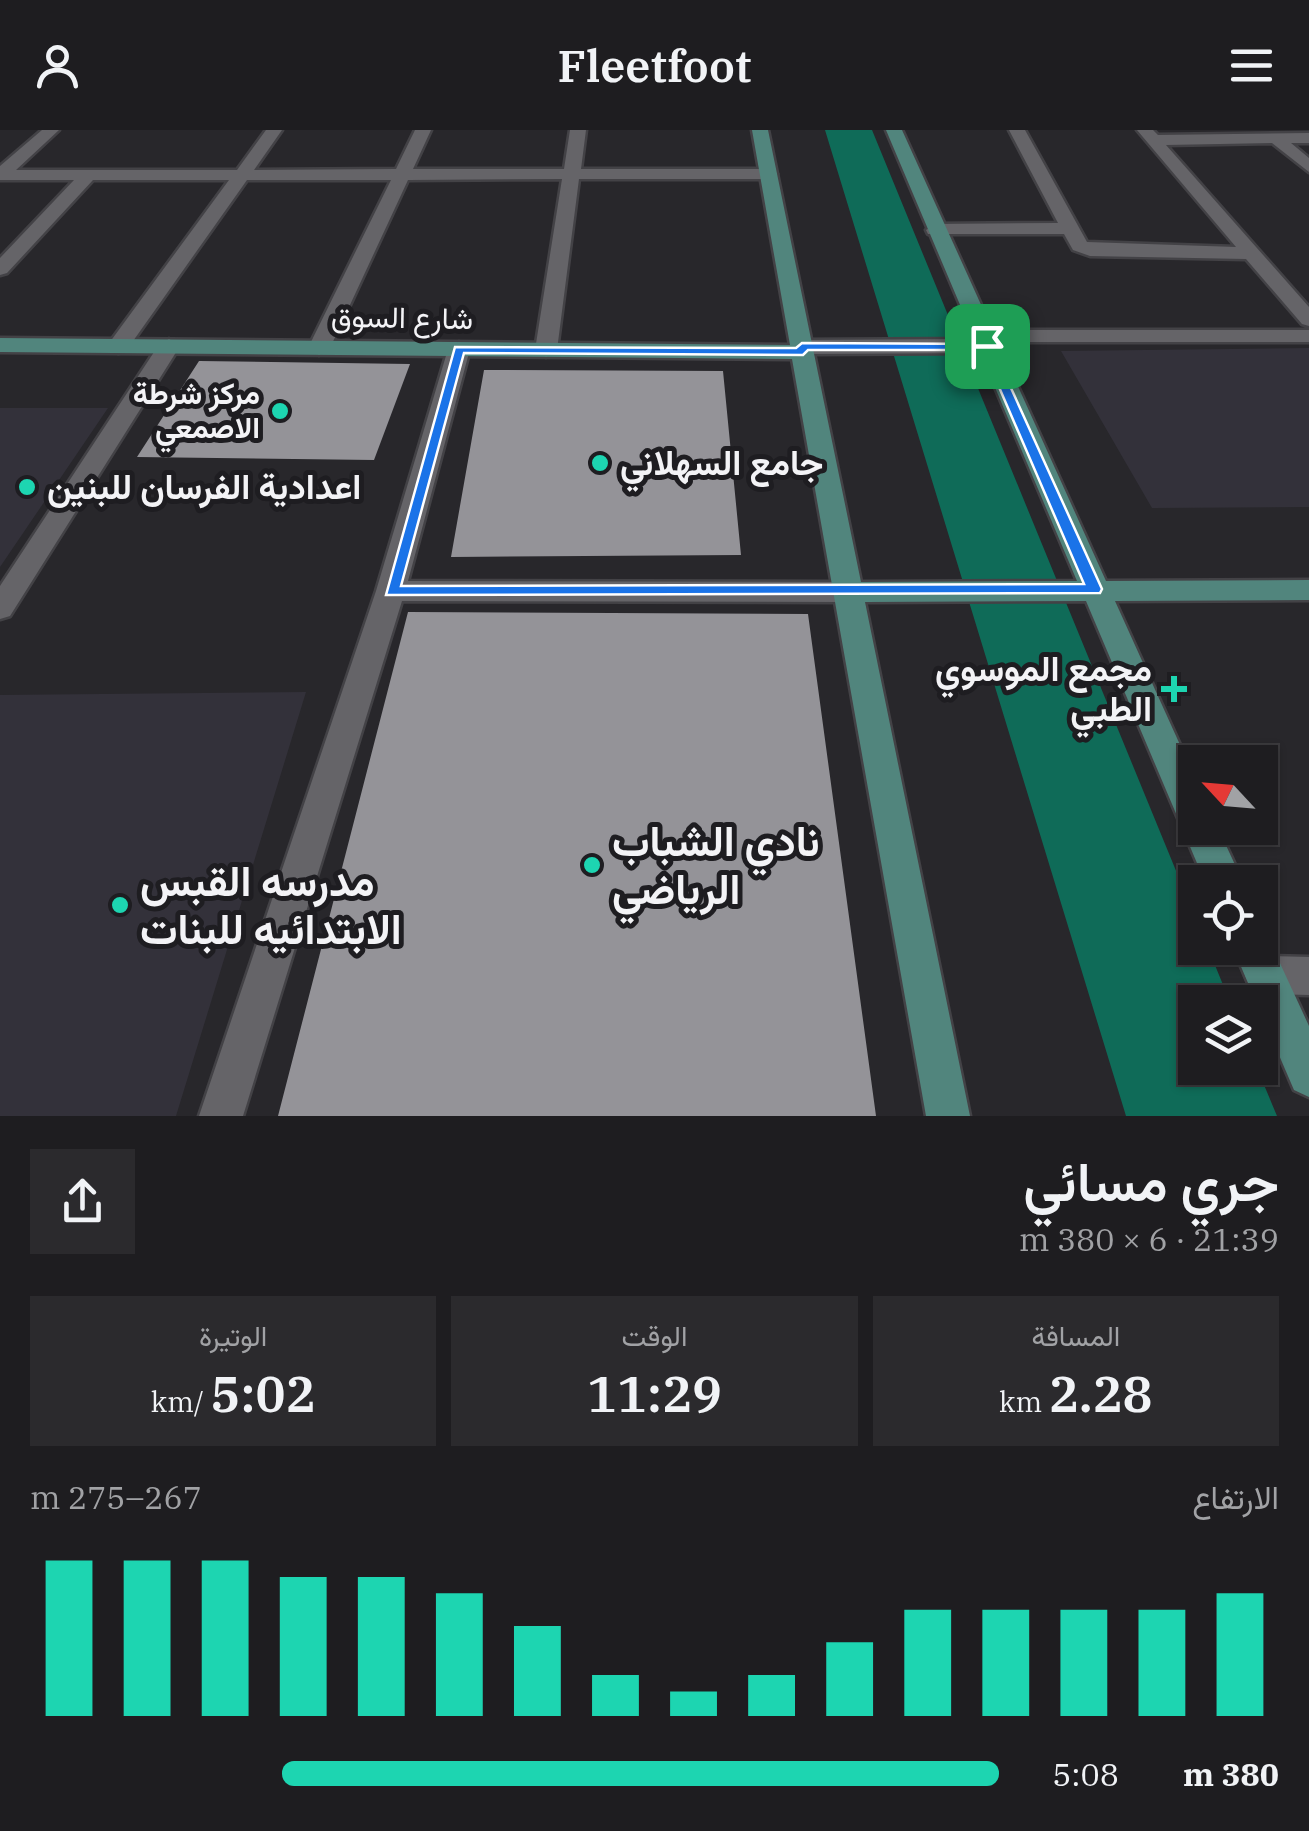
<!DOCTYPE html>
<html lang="ar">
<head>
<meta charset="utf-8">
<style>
  :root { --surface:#1e1d20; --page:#2b2a2d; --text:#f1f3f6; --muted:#a1a2a5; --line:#3c3b3e; --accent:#1dd5b1 }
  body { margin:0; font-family:"IBM Plex Serif",Vazirmatn,serif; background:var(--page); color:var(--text); direction:rtl; height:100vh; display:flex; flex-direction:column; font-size:38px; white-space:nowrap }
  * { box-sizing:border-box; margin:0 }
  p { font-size:32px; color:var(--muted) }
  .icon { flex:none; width:55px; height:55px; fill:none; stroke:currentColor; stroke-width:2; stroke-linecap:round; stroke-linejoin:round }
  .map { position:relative; height:986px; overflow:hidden; direction:ltr }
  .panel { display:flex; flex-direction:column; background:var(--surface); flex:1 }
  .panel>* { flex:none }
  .needle { width:65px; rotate:296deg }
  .buttons { position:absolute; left:1178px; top:615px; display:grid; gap:20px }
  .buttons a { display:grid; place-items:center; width:100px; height:100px; border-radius:0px; background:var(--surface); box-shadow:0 2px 8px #0004,0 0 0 2px var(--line); font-size:50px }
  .pin { position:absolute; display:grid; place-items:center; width:85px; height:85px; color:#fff; margin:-42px; border-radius:20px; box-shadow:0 5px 15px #0006 }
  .round { display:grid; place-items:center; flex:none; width:105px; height:105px; border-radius:0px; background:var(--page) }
  .overview { display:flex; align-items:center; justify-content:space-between; height:170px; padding:0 30px }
  h1 { font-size:55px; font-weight:600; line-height:75px }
  .figures { display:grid; grid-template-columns:repeat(3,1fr); gap:15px; height:170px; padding:10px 30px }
  .figures div { display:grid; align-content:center; border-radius:0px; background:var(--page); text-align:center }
  .figures b { font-size:50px; font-weight:600 }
  .figures small { font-size:28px; font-weight:400 }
  .figures p { font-size:28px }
  .chart { height:280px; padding:20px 30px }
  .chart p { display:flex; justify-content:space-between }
  .chart svg { width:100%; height:180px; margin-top:10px; stroke:var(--accent); stroke-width:6 }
  ul { padding:0 30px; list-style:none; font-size:32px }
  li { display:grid; grid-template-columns:160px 120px 1fr; align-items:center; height:75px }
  li i { height:25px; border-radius:12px; background:var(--accent) }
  header { display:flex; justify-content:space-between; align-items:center; height:130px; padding:0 30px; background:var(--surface); font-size:45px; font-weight:600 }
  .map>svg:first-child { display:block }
  .built { fill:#33313a }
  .water { fill:#0f6b58 }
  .building { fill:#949398 }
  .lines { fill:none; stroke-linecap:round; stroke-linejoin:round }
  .street-casing { stroke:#434246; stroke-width:5 }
  .secondary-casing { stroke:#434246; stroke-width:5 }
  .street { fill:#656468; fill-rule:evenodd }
  .secondary { fill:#51857d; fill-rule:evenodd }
  .route { fill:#1a73e8; stroke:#fff; stroke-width:2.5; fill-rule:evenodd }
  .poi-dot { fill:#1dd5b1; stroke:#1e1d21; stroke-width:4 }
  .labels { text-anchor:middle; stroke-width:10; stroke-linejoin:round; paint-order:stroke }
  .far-street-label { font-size:30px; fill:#f3f3f6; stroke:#1e1d21 }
  .far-poi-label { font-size:30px; font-weight:bold; fill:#f3f3f6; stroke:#1e1d21; text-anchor:end }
  .poi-label { font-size:35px; font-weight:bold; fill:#f3f3f6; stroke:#1e1d21; text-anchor:start }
  .near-poi-label { font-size:42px; font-weight:bold; fill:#f3f3f6; stroke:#1e1d21; text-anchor:start }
</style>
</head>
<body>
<header><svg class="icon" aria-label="menu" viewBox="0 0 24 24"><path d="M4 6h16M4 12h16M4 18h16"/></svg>Fleetfoot<svg class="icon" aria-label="person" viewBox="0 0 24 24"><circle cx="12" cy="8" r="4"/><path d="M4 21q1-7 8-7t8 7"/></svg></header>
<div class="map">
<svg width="1309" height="986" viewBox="0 0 1309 986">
  <rect width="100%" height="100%" fill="#28272b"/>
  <path class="built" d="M1309 218V377L1152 378 1061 221Z
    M0 278H108L0 437Z
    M306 562 176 986H0V565Z"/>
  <path class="water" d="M825 0H872L1195 787V818H1208L1230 872H1195V938H1257L1277 986H1126Z"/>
  <path class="building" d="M199 231 410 234 374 330 137 327Z
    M484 240 723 241 741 425 451 427Z
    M408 482 808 484 876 986H278Z"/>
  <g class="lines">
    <g class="street-casing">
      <path id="street" d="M42 0H59L16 40H237L266 0H282L254 40 396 39 415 0H431L413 39H564L570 0H586L581 39H769L777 44 769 49H579L557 220 546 227 535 220 562 49 408 50 330 218 319 225 308 218 391 50H247L126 221 118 223 107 216 229 50H93L7 143 0 145V128L74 50H0V36Z
        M1009 0H1025L1087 112 1236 117 1137 0H1153L1158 5 1309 3V13H1291L1309 28V42L1272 13 1166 15 1309 177V196L1302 194 1246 129 1090 126 1073 120 1064 104H928L926 100 935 94 1058 93Z
        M982 200H1309V212H996L995 221 987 223 802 224 791 217 802 210 974 209V201Z
        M169 209 180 216 10 486 0 489V456L158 216Z
        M459 212 470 219 408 451 848 452 863 462 848 472 402 471 243 986H199L376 461 448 219Z
        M1265 826 1309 827V865L1265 864 1251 859 1245 845 1251 831Z"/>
    </g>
    <g class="secondary-casing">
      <path id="secondary" d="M752 0H768L861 452 1077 451 886 0H902L1106 451 1309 450V470L1115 471 1195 648V698H1218L1243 752H1205L1086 471 865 472 970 986H926L792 229 0 222V208L790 215Z
        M1260 802 1267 805 1309 896V967L1294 960 1233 818H1260Z"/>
    </g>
    <use href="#street" class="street"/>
    <use href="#secondary" class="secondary"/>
  </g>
  <path class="route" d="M802 213 991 214 1102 459 1100 463 386 465 455 217 796 218ZM808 220H983L1084 454 401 456 464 223 803 225Z"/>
  <g class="poi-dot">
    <circle cx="280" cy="281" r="10"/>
    <circle cx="600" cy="333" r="10"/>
    <circle cx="27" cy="357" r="10"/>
    <path d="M1169 544h10v10h10v10h-10v10h-10v-10h-10v-10h10z"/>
    <circle cx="592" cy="735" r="10"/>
    <circle cx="120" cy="775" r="10"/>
  </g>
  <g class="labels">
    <g class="far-street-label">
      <text transform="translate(402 188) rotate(1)" y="10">شارع السوق</text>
    </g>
    <g class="far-poi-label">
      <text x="260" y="274">مركز شرطة<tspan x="260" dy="34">الاصمعي</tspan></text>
    </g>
    <g class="poi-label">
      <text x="620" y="345">جامع السهلاني</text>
      <text x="47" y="369">اعدادية الفرسان للبنين</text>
      <text x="1152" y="551" text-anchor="end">مجمع الموسوي<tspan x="1152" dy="40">الطبي</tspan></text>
    </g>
    <g class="near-poi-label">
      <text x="612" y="726">نادي الشباب<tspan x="612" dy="48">الرياضي</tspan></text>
      <text x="140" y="766">مدرسه القبس<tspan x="140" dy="48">الابتدائيه للبنات</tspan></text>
    </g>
  </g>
</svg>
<div class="buttons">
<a><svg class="needle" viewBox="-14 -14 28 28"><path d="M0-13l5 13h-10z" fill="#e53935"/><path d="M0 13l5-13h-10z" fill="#a1a2a5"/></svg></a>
<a><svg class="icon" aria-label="locate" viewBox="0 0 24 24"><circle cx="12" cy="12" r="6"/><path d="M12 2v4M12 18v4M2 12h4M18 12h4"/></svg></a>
<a><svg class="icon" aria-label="layers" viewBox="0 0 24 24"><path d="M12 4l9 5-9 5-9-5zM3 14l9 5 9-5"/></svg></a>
</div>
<div class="pin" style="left:987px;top:216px;background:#1e9e55"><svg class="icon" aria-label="arrive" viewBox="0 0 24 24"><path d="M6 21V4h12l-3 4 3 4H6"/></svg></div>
</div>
<section class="panel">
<div class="overview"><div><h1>جري مسائي</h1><p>21:39 · 6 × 380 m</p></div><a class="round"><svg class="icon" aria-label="share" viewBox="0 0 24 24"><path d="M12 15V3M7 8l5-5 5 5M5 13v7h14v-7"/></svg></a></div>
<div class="figures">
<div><p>المسافة</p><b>2.28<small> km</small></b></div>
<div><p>الوقت</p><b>11:29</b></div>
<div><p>الوتيرة</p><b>5:02<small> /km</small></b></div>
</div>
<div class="chart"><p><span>الارتفاع</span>267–275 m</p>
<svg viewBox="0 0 160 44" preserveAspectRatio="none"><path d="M5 44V6M15 44V6M25 44V6M35 44V10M45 44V10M55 44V14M65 44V22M75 44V34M85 44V38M95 44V34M105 44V26M115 44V18M125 44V18M135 44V18M145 44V18M155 44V14"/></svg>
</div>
<ul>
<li><b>380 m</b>5:08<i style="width:74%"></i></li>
</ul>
</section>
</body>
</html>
